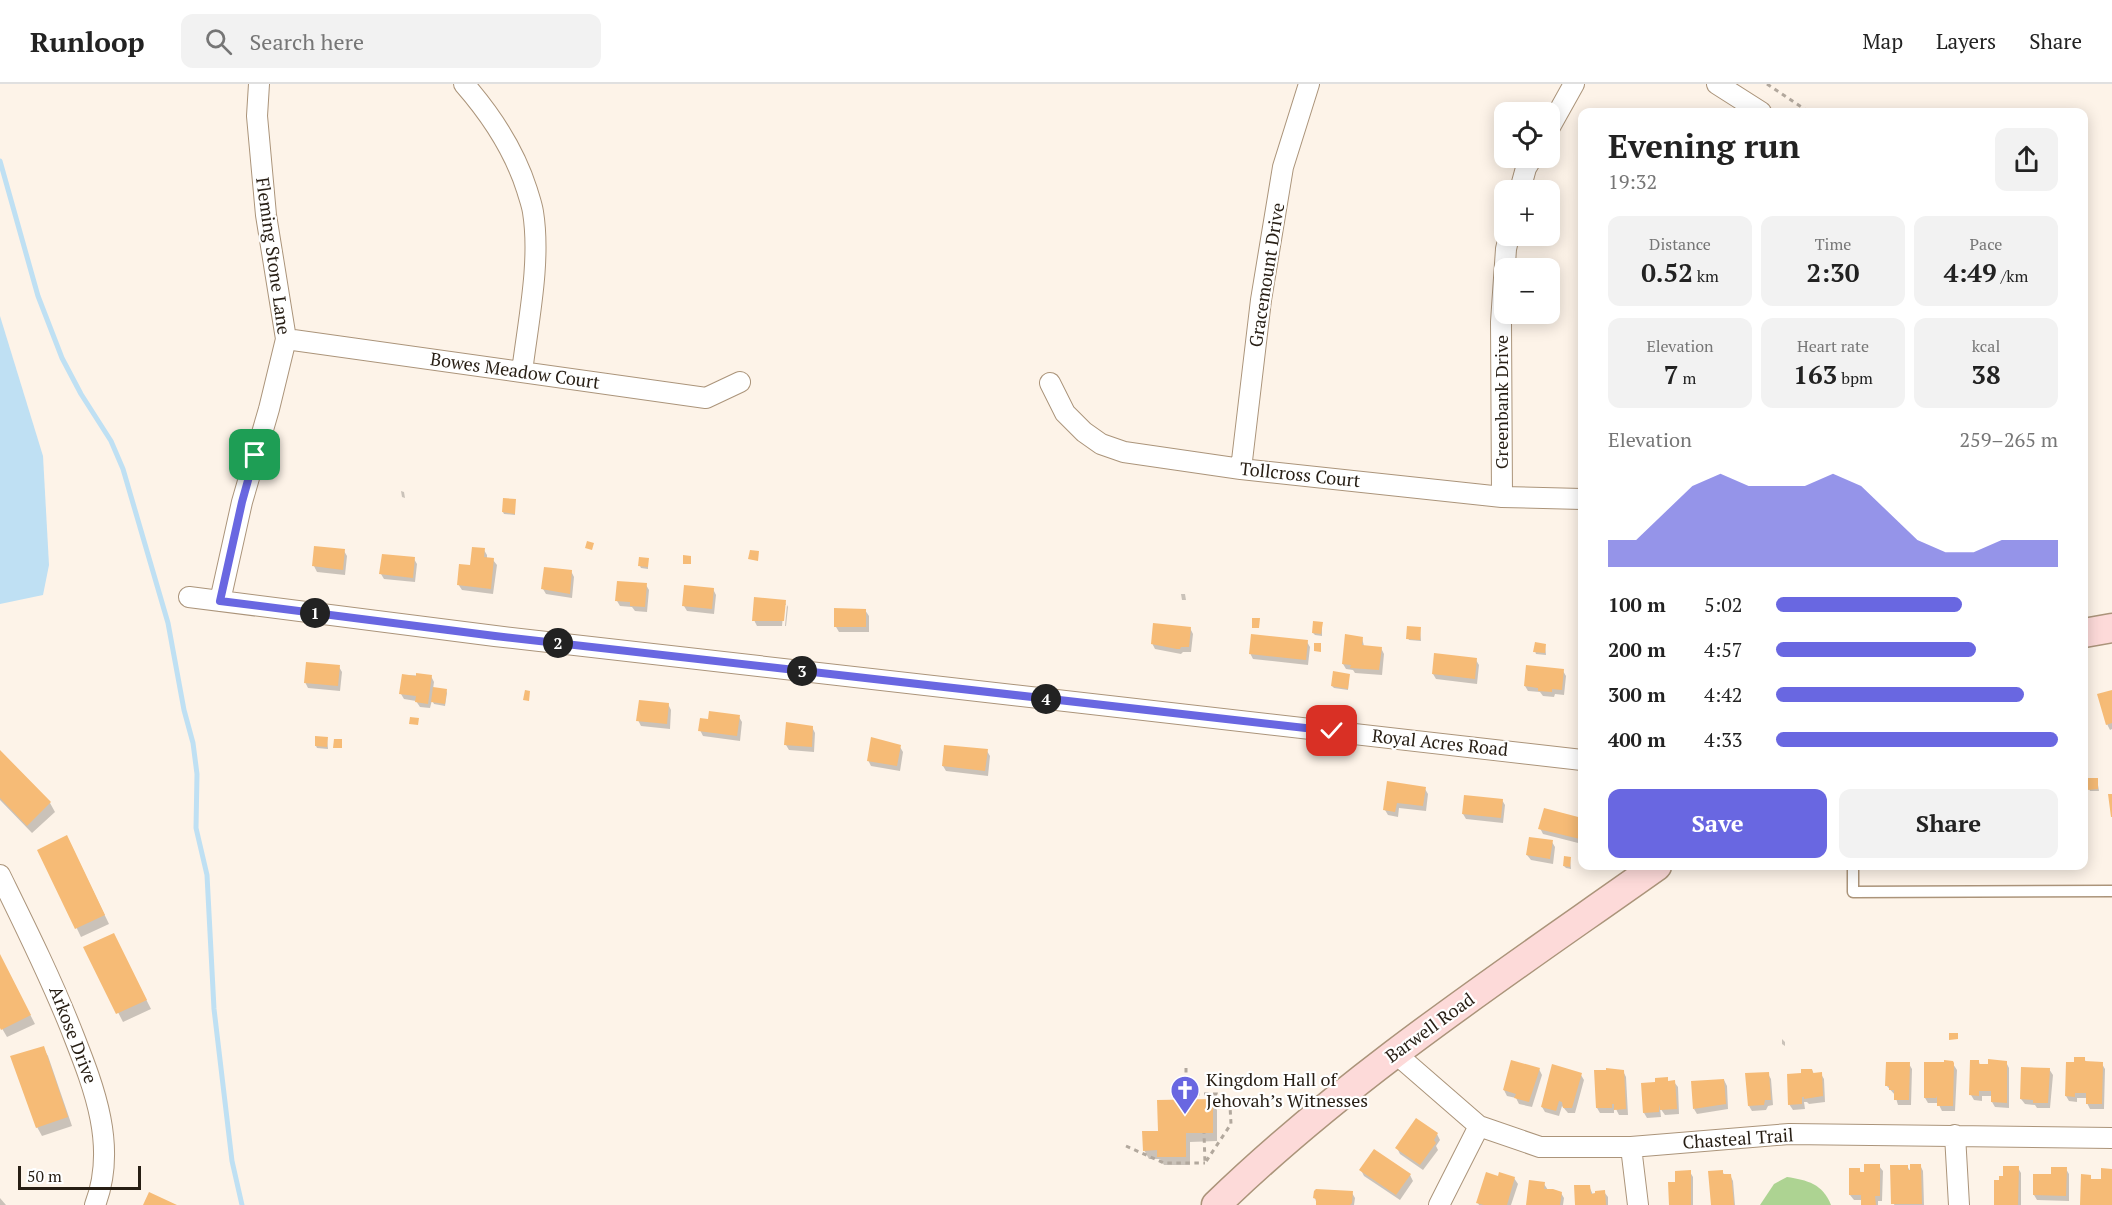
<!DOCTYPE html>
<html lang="en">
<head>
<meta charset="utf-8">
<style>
  :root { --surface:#fff; --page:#f2f2f2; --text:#222; --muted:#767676; --line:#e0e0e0; --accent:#6967e1 }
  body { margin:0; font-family:"PT Serif",serif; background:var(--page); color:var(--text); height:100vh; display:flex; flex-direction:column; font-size:22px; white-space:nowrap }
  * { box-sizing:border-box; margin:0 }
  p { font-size:20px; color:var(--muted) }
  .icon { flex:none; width:33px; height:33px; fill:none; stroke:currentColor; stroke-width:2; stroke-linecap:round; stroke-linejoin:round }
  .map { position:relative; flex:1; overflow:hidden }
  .details { position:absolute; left:1578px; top:24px; width:510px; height:762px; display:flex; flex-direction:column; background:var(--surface); border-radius:12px; box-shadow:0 3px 15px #0003 }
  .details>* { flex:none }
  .controls { position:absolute; left:1494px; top:18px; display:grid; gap:12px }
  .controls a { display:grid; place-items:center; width:66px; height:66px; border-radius:12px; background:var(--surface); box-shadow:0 3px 15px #0003; font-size:30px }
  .scale { position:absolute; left:18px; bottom:15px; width:123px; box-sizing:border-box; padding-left:6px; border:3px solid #271e14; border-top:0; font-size:16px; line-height:21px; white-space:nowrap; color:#271e14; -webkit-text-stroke:4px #fff; paint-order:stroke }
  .pin { position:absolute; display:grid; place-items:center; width:51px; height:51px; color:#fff; margin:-26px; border-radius:12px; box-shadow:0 3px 9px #0006 }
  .km { position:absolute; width:30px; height:30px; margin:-15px; border-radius:50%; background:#222; color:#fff; font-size:16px; line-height:30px; text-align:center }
  .round { display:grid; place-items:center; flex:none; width:63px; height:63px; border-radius:12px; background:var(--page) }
  .headline { display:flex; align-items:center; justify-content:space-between; height:102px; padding:0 30px }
  h1 { font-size:33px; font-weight:600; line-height:45px }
  .metrics { display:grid; grid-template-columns:repeat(3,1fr); gap:9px; height:102px; padding:6px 30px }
  .metrics div { display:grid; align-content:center; border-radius:12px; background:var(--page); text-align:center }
  .metrics b { font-size:26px; font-weight:600 }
  .metrics small { font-size:16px; font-weight:400 }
  .metrics p { font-size:16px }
  .chart { height:168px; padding:12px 30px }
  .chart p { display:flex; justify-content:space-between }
  .chart svg { width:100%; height:108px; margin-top:6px; fill:var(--accent); opacity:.7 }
  .cta { display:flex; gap:12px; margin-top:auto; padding:12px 30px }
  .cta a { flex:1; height:69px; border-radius:12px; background:var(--accent); color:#fff; font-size:24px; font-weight:600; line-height:69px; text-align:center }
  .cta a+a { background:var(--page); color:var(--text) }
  ul { padding:0 30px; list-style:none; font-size:20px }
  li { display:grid; grid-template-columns:96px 72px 1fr; align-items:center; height:45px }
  li i { height:15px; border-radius:8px; background:var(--accent) }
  header { display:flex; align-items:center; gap:36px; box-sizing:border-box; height:84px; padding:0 30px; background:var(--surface); border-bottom:2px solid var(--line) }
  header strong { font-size:28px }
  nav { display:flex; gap:33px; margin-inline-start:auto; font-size:21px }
  .search { width:420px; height:54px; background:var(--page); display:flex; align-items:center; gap:15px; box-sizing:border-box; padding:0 21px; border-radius:12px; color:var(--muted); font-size:22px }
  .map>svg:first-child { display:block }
  .green { fill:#add392 }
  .water { fill:#bfe0f3 }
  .shadow { fill:#0003 }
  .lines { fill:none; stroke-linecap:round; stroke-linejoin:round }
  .stream { stroke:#bfe0f3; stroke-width:5 }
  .building { fill:#f6bb76 }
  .lane-casing { stroke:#ab947a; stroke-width:13 }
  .street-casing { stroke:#ab947a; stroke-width:22 }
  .secondary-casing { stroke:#ab947a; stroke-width:31 }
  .path { stroke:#b2a89d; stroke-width:3; stroke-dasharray:4.5 4.5; stroke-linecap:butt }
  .lane { stroke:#fff; stroke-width:10 }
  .street { stroke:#fff; stroke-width:20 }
  .secondary { stroke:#fddad9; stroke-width:28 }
  .route-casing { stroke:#fff; stroke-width:12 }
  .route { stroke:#6967e1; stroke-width:8 }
  .labels { text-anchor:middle; stroke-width:4.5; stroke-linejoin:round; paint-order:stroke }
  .street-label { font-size:18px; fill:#271e14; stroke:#fff }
  .poi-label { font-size:18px; fill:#271e14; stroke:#fff; text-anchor:start }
</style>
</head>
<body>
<header>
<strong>Runloop</strong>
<div class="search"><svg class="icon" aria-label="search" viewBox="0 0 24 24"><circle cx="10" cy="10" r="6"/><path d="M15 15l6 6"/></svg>Search here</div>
<nav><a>Map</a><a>Layers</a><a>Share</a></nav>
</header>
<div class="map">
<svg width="2112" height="1121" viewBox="0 0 2112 1121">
  <rect width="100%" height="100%" fill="#fdf3e8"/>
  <path class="green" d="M1787 1093C1807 1096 1823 1100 1831 1121H1760L1774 1100Z"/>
  <path class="water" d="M0 232 43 372 49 481 43 511 0 520Z"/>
  <path class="shadow" d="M401 407 404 408 405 414 402 413Z
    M515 417V431L504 430 503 428Z
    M484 466 487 471V475L493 476 497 481 493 510 462 506 458 500Z
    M344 467 347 472 345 491 317 488 314 482Z
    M414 475 417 480 415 498 384 495 381 490Z
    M648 476V485L641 484 640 482Z
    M571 487 574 493 572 514 546 510 543 505Z
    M646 501 649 506 647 528 635 527 632 523 620 522 617 517Z
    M713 505 716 511 714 530 687 527 684 522Z
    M1181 510H1185L1186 516H1182Z
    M785 518 786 521H784L782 542H757L754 536Z
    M787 521 788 523 786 542H785Z
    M865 526 869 532V548H839L836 543Z
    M1322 540V552L1315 551 1313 549Z
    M1190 544 1193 550 1191 568H1183L1181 570 1155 565 1152 559Z
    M1420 544 1421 557 1409 556 1408 554Z
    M1362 554 1364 562 1381 564 1384 570 1382 591 1355 589 1353 586 1346 585 1343 580Z
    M1307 558 1310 563 1308 581 1253 575 1250 569Z
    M1545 561 1546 571 1536 570 1535 567Z
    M1476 576 1479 581 1477 600 1436 595 1433 590Z
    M339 583 342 588 340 607 308 604 305 598Z
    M1563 587 1566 592 1564 611 1555 610 1554 613 1543 612 1540 608 1528 607 1525 602Z
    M403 591 431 592 434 598 433 605 446 606 447 609 445 622 434 620 432 616 430 624 420 623 416 617 404 615 401 610Z
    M1349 591 1348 606 1334 604 1332 602Z
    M2112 607V645L2110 646 2107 640Z
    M668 620 671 626 670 645 641 642 638 636Z
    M739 633 742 638 740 657 703 652 700 646Z
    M812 643 815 649 814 668 789 666 786 661Z
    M327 654 328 665 317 664 316 662Z
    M900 663 903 668 900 687 871 682 868 676Z
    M987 667 990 672 988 692 946 687 943 682Z
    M0 668 50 719 55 728 32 749 0 716Z
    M2097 695 2099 707H2090L2089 705Z
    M1388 699 1425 705 1428 710 1426 727 1399 724 1398 733 1388 731 1385 726Z
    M1502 716 1505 721 1503 739 1466 735 1463 730Z
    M1545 725 1582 735V760L1543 750 1540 744Z
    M1552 758 1555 763 1553 780 1531 776 1527 771Z
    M71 761 109 840 81 853 39 766Z
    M1570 774 1571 785 1566 784 1564 782Z
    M118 860 151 925 123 938 85 864Z
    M0 872 35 940 7 953 0 941Z
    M1782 955 1785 958V962L1782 960Z
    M43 964 48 972 72 1042 42 1052 37 1043Z
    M2084 974 2086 978 2102 980 2105 985 2104 1025H2090L2087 1019V1014H2077V1018L2069 1017 2066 1012 2075 980Z
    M1979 978 1980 981 2006 978 2009 984V1024L1995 1023 1992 1018V1012H1982V1017L1974 1016 1971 1011Z
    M1909 980 1912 985 1911 1021H1898L1895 1011 1886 1001Z
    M1953 980 1957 986 1955 1027H1942L1938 1019H1928L1925 1014Z
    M1539 985 1542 991 1532 1023 1519 1020 1516 1014 1507 1012 1504 1006Z
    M2049 985 2053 991 2050 1024H2037L2035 1021 2025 1020 2021 1015Z
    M1812 986 1814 990H1821L1824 995 1825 1018 1809 1020 1807 1018H1804L1805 1025 1793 1026 1789 1020 1803 990Z
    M1623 987 1626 993 1628 1031H1619L1614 1021V1029H1600L1597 1024Z
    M1768 990 1771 995 1773 1021 1768 1022 1766 1026 1752 1027 1749 1022Z
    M1581 991 1584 996 1575 1029H1568L1562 1022 1559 1032 1545 1028 1542 1023Z
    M1667 995 1669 998H1674L1678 1003 1679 1030 1665 1031 1660 1024 1661 1033 1647 1034 1644 1029 1657 999Z
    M1724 996 1727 1002 1728 1025 1697 1030 1694 1025Z
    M1212 1017 1217 1026V1057L1190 1058V1081H1164L1160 1075H1149L1144 1066 1159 1048Z
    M1437 1050 1440 1056 1436 1062 1438 1066 1423 1086 1400 1070 1397 1064Z
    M1920 1081 1923 1087 1924 1121H1894L1907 1082 1912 1090Z
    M1879 1082 1883 1087 1882 1117H1878V1121H1863V1116H1854L1850 1111 1859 1085 1861 1089Z
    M2018 1084 2021 1089V1121H1996Z
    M2066 1085 2069 1090V1117L2037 1116 2034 1111Z
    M1361 1086 1410 1091 1413 1097 1400 1116 1364 1092Z
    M1722 1087 1725 1092 1730 1091 1733 1097 1735 1121H1712Z
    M1690 1088 1693 1093V1121H1670L1676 1100Z
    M1499 1094H1514L1518 1100 1511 1121H1479L1478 1119Z
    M1544 1100 1548 1106 1561 1109 1564 1114 1563 1121H1527Z
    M1589 1102 1593 1111 1604 1108 1608 1113V1121H1577Z
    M1352 1109 1355 1114 1354 1121H1317L1315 1114Z
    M0 1114 6 1121H0Z"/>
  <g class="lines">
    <path class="stream" d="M0 77 38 212 62 274 81 310 111 357 123 385 168 539 184 626 193 659 197 690 196 744 207 791 214 925 232 1077 242 1121"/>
  </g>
  <path class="building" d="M503 414 516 415 515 430 502 428Z
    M587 457 594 459 592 466 585 464Z
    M314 462 345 465 343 486 312 482Z
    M472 463 485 464 484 473 494 474 491 505 457 501 459 480 470 481Z
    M750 466 759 467 758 477 748 475Z
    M382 470 415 473 413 494 379 490Z
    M683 471 691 472V480H683Z
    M639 473 649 474 648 483 638 482Z
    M544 483 572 486 570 510 541 505Z
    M617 497 647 499 645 523 630 522V518L615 517Z
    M684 501 714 504 712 525 682 522Z
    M754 513 786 516 784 537H752Z
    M834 524 866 525V543H834Z
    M1252 534H1260L1259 544H1252Z
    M1313 537 1323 538 1321 550 1312 549Z
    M1153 539 1191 543 1189 563H1181L1180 565H1177L1151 560Z
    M1407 542 1421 543 1420 556 1406 555Z
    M1251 550 1308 556 1306 576 1249 570Z
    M1345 550 1363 553 1362 561 1382 563 1379 586 1350 584 1351 581 1342 580Z
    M1535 558 1546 560 1545 569 1533 568Z
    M1314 559H1321V568L1314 567Z
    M1434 569 1477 574 1475 595 1432 590Z
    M306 578 340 581 338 602 304 599Z
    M1526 581 1564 585 1562 606 1552 605V608L1538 607V604L1524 602Z
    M1333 587 1350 590 1348 605 1331 602Z
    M416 589 432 591 428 620 415 618 416 612 399 610 402 590 416 592Z
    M433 603 447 605 445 620 431 618Z
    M525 606 530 607 529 617 523 616Z
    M2112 606V639L2106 641 2097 610Z
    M639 616 669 619 667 640 636 637Z
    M709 627 740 631 737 652 698 647 700 634 708 635Z
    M410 633 419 634 418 641 409 640Z
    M786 638 813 642 812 663 784 661Z
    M315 652 328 653 327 663 315 662Z
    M871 653 901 661 897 682 867 677Z
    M334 655H342V664H333Z
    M944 661 988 665 985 687 942 682Z
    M0 666 51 718 27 742 0 714Z
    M2087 694H2098V705L2087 706Z
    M1387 697 1426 703 1423 722 1397 719 1395 728 1383 726Z
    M2108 710H2112V733H2111Z
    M1464 711 1503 715 1501 734 1462 730Z
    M1544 724 1582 734 1580 755 1538 745Z
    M67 751 105 831 75 845 37 766Z
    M1529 753 1553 756 1550 775 1526 771Z
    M1564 772 1571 773 1570 783 1563 782Z
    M114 849 147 916 116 930 83 863Z
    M0 870 31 931 1 946 0 944Z
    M1949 949H1958V955L1949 956Z
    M44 962 68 1033 36 1044 10 972Z
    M2074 973H2085V977L2103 978 2102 1020H2086V1009H2075V1013L2065 1012 2066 978H2074Z
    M1988 975 2007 977V1019L1991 1018V1007H1979V1012L1969 1011 1970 976H1979V980H1988Z
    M1511 976 1540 984 1529 1018 1514 1014 1516 1010 1503 1006Z
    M1944 976 1953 977 1954 979 1953 1022H1937V1012L1936 1014H1924V978H1944Z
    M1886 978H1910L1909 1016H1894V1006H1889V1002H1885Z
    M1552 980 1582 989 1572 1024H1563L1562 1018 1559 1017 1556 1027 1541 1023Z
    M2021 983 2050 984 2048 1019H2033V1016L2020 1015Z
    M1606 984 1624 986 1626 1025 1614 1026V1020H1612V1024H1596L1594 986H1606Z
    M1801 985H1812L1813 989 1822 988 1823 1012 1804 1015V1013H1802V1020L1788 1021 1787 990 1801 989Z
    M1769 988 1771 1016H1765L1764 1021 1748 1022 1745 989Z
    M1668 993V997L1675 996 1677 1025 1660 1026 1659 1020V1028L1643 1029 1641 999 1655 998V994Z
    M1724 995 1726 1020 1693 1025 1691 997Z
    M1213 1015V1049H1186V1073H1157V1066L1143 1067 1142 1047H1158L1157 1016Z
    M1416 1034 1438 1049 1434 1056 1436 1059 1420 1081 1395 1064Z
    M1374 1065 1411 1090 1396 1111 1359 1086Z
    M1864 1080H1880V1112H1875L1876 1121H1861V1111H1849V1084H1860V1088H1864Z
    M1910 1080H1921L1922 1120H1891L1890 1081H1908V1086H1910Z
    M2003 1082H2019L2018 1121H1994V1096H1999V1092H2003Z
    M2051 1083H2067L2066 1112 2033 1111V1090H2051Z
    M2101 1084 2112 1085V1121H2080L2081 1090 2091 1091V1095H2101Z
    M1691 1086V1121H1669L1668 1098H1675V1087Z
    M1723 1086V1090H1731L1734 1121H1711L1708 1087Z
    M1486 1088 1498 1092 1499 1088 1515 1093 1507 1121H1484L1476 1119Z
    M1529 1096 1545 1098 1544 1105H1553L1562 1108 1560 1121H1526Z
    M1574 1101H1590L1591 1110 1595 1109V1107L1605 1106 1606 1121H1575Z
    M1316 1105 1353 1107 1352 1119 1350 1121H1316V1115L1313 1114 1314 1107Z
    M149 1108 177 1121H143Z"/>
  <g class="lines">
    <g class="lane-casing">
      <path id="lane" d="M1853 782V808L2112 807"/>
    </g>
    <g class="street-casing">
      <path id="street" d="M464 0C492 32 514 65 527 106 529 113 532 121 533 128 541 178 528 238 522 288
        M1717 0 1761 28
        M1550 43 1574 0
        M1520 106 1526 84 1532 74
        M286 255 706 314 740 298
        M1050 299 1065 329 1084 348 1101 360 1124 368 1241 385 1502 413 1582 415
        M1241 385 1261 216 1283 83 1309 0
        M1502 413 1501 238 1506 165 1509 152
        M189 513 495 552 1582 676
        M220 517 242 418 269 325 286 255 266 131 257 32 259 0
        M0 791C25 842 50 892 71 945 93 1001 118 1061 95 1121
        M1395 969 1479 1042 1540 1063H1631L1789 1050 2112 1054
        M1955 1051 1959 1121
        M1631 1063 1638 1121
        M1439 1121 1479 1042"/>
    </g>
    <g class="secondary-casing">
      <path id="secondary" d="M2084 549 2112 544
        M1216 1121C1349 992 1506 889 1657 782"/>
    </g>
    <path class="path" d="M1767 0 1809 28
      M1186 984V1016
      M1186 1010H1217L1225 1013 1230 1022 1231 1040 1205 1079 1204 1049
      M1126 1062 1164 1079H1205"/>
    <use href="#lane" class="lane"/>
    <use href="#street" class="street"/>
    <use href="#secondary" class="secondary"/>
  </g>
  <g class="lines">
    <g class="route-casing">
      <path id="route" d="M255 371 242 418 220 517 495 552 1332 647"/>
    </g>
    <use href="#route" class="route"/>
  </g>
  <defs>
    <g id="church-pin" transform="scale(1.5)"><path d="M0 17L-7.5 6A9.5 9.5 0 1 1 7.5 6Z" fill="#6967e1" stroke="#fff"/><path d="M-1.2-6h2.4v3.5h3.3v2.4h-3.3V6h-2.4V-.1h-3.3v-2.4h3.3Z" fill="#fff"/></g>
  </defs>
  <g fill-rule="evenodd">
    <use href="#church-pin" x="1185" y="1006"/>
  </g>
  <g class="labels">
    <g class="street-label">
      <text transform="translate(273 172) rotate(82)" y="6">Fleming Stone Lane</text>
      <text transform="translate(1267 191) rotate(-81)" y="6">Gracemount Drive</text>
      <text transform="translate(515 287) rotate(8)" y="6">Bowes Meadow Court</text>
      <text transform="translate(1502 318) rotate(-90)" y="6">Greenbank Drive</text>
      <text transform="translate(1300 391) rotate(6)" y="6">Tollcross Court</text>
      <text transform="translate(1440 659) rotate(6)" y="6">Royal Acres Road</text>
      <text transform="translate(1430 944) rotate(-36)" y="6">Barwell Road</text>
      <text transform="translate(73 951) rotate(69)" y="6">Arkose Drive</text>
      <text transform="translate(1738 1055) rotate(-4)" y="6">Chasteal Trail</text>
    </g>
    <g class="poi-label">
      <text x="1206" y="1002">Kingdom Hall of<tspan x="1206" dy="21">Jehovah’s Witnesses</tspan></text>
    </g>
  </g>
</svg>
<div class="controls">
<a><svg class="icon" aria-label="locate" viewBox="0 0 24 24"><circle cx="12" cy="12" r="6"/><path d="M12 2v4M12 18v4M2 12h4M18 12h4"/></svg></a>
<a>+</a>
<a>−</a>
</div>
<div class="scale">50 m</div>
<div class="pin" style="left:255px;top:371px;background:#1e9e55"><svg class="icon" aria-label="arrive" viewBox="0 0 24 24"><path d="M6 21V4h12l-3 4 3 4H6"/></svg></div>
<div class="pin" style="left:1332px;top:647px;background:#d93025"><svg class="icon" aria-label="check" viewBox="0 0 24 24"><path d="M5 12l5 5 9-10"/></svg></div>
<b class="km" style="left:315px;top:529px">1</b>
<b class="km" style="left:558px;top:559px">2</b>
<b class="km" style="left:802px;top:587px">3</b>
<b class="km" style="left:1046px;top:615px">4</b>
<section class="details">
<div class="headline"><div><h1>Evening run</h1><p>19:32</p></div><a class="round"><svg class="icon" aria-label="share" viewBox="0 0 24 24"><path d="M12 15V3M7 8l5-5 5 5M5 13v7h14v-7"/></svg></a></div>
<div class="metrics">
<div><p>Distance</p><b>0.52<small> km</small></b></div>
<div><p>Time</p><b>2:30</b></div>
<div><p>Pace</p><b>4:49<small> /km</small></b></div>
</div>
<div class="metrics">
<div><p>Elevation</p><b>7<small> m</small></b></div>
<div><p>Heart rate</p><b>163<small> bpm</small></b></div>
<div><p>kcal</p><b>38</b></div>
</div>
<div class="chart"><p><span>Elevation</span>259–265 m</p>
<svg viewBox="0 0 160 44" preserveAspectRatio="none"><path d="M0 44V33L10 33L20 22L30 11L40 6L50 11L60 11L70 11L80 6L90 11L100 22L110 33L120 38L130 38L140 33L150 33L160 33V44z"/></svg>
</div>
<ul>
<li><b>100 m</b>5:02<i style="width:66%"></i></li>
<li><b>200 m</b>4:57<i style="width:71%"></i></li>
<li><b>300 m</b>4:42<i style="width:88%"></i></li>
<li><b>400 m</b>4:33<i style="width:100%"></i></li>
</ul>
<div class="cta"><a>Save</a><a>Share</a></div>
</section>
</div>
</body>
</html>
